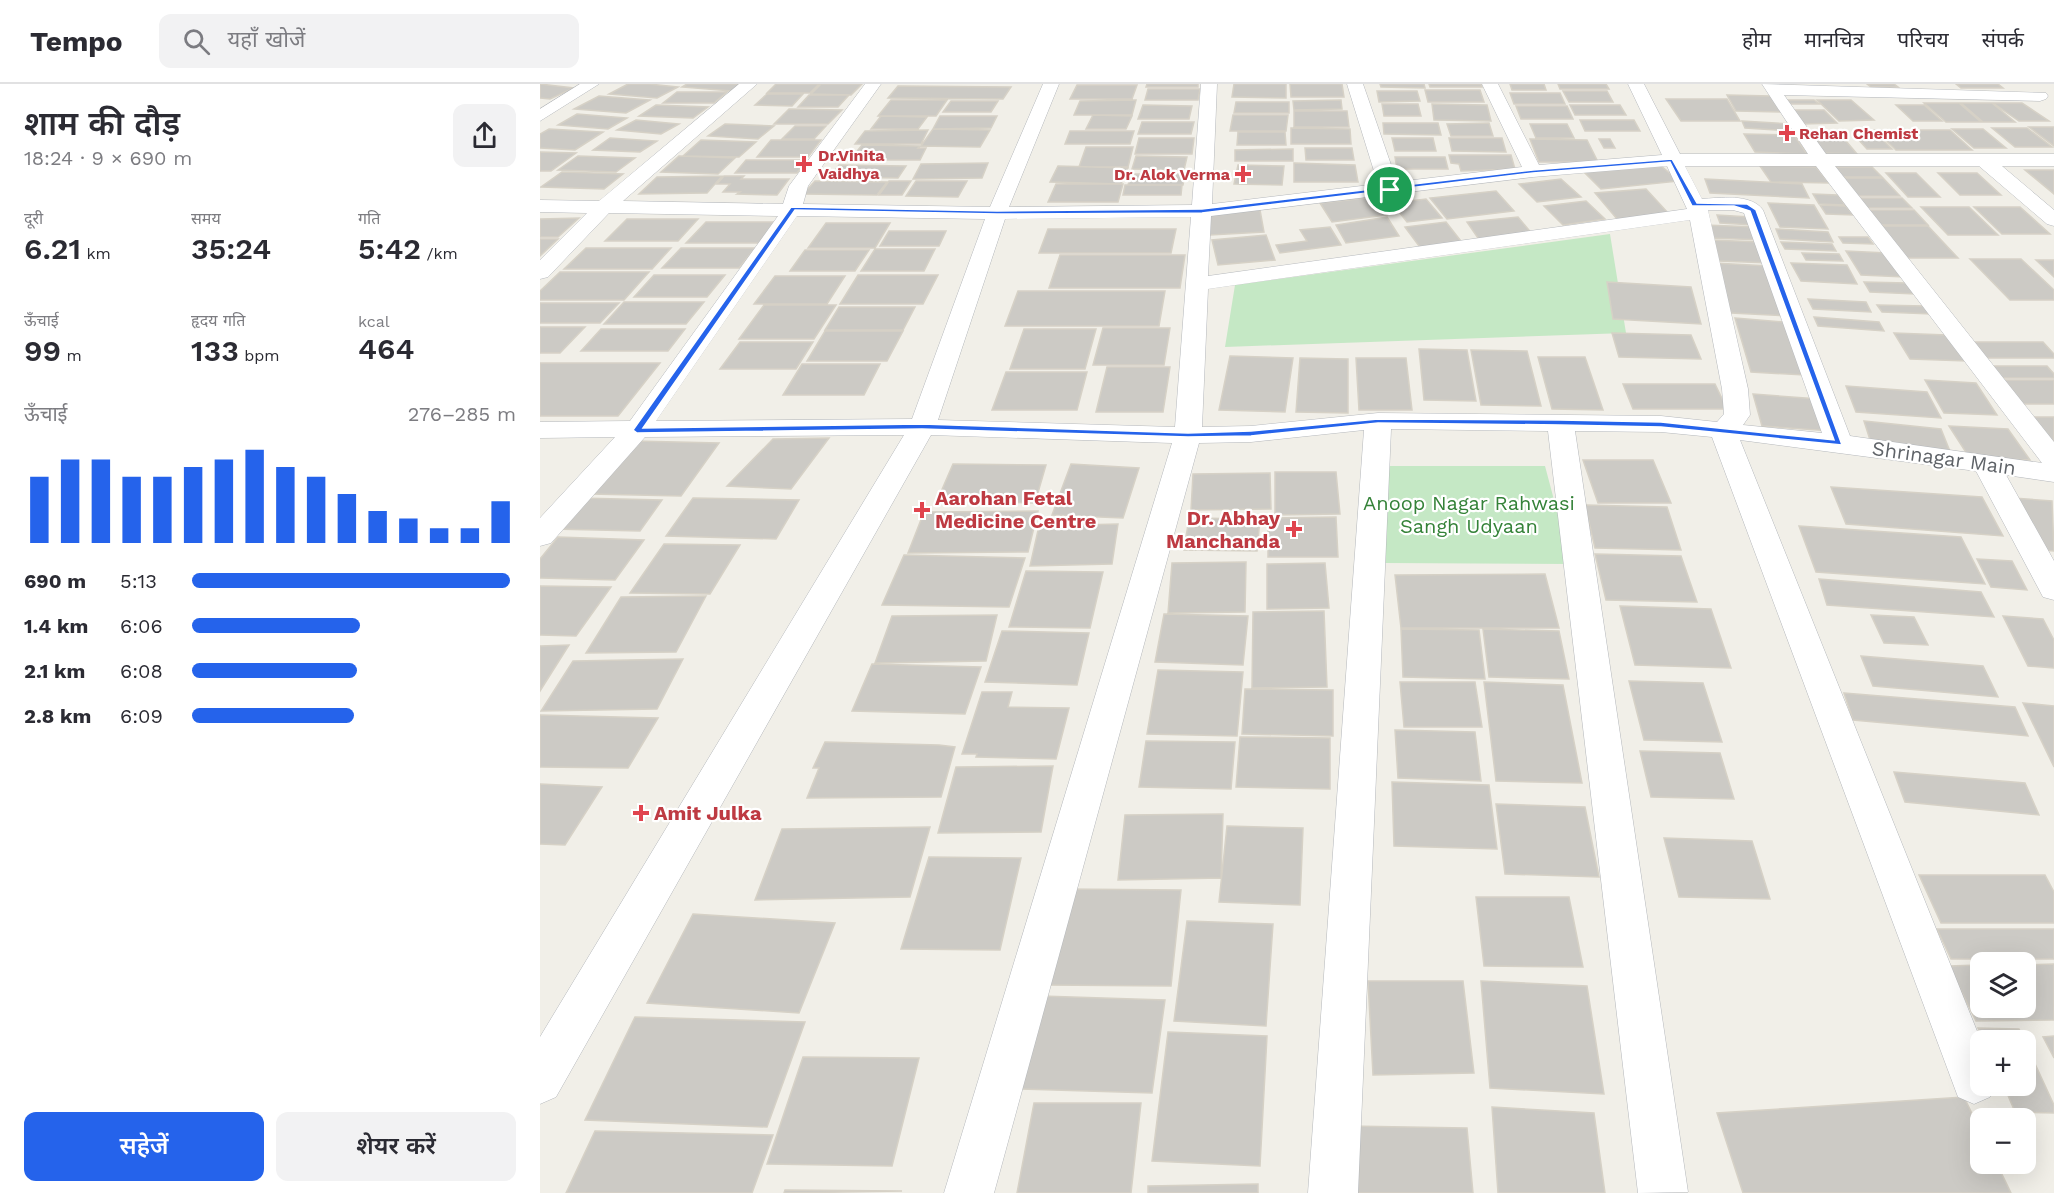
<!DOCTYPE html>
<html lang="hi">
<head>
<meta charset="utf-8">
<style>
  :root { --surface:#fff; --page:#f2f2f3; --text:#2b2b33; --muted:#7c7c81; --line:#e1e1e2; --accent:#2563eb }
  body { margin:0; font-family:"Work Sans","Noto Sans Devanagari",sans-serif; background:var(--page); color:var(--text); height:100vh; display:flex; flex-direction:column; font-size:22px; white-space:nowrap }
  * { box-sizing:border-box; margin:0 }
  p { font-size:20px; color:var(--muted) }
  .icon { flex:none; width:33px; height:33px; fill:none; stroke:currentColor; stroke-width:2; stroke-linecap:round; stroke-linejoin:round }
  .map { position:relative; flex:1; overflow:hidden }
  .side { display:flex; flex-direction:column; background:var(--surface); width:540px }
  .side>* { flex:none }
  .fabs { position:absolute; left:1430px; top:868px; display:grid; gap:12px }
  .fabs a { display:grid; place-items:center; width:66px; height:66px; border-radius:12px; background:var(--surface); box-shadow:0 6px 24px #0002; font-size:30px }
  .pin { position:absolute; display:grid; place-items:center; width:51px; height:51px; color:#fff; margin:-26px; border:3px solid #fff; border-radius:50%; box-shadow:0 2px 6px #0007 }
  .round { display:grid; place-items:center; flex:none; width:63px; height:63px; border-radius:12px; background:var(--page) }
  .overview { display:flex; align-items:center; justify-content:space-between; height:102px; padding:0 24px }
  h1 { font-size:33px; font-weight:600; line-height:45px }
  .metrics { display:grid; grid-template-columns:repeat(3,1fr); gap:9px; height:102px; padding:6px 24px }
  .metrics div { display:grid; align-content:center }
  .metrics b { font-size:30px; font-weight:600 }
  .metrics small { font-size:16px; font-weight:400 }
  .metrics p { font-size:16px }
  .chart { height:168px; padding:12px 24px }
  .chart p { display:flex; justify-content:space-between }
  .chart svg { width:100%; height:108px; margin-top:6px; stroke:var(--accent); stroke-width:6 }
  .button { display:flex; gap:12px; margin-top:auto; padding:12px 24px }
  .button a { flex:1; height:69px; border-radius:12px; background:var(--accent); color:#fff; font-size:24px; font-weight:600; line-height:69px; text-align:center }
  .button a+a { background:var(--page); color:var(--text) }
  ul { padding:0 24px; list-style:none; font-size:20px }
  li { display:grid; grid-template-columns:96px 72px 1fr; align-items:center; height:45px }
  li i { height:15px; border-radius:8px; background:var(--accent) }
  header { display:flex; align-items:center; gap:36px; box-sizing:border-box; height:84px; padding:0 30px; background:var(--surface); border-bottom:2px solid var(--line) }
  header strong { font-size:28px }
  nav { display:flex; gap:33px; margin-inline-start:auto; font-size:21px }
  .search { width:420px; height:54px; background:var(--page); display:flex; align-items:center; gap:15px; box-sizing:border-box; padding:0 21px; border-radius:12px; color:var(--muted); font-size:22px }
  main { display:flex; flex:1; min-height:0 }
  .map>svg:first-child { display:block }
  .green { fill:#c5e8c5 }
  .building { fill:#cccac5; stroke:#d6d1c6; stroke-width:1.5 }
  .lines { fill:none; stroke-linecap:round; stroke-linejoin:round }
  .minor-casing { stroke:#b5b8bc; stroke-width:1 }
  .minor { fill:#fff; fill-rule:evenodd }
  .route { fill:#2563eb; stroke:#fff; stroke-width:1.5; fill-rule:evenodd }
  .health-dot { fill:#e0444e; stroke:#fff; stroke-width:2 }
  .labels { text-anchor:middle; stroke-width:4.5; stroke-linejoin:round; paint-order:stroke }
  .far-health-label { font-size:16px; font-weight:bold; fill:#be3a42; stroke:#fff; text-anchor:start }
  .street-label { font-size:20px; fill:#5f6368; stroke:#fff }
  .health-label { font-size:20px; font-weight:bold; fill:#be3a42; stroke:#fff; text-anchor:start }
  .park-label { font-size:20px; fill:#348238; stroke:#fff }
</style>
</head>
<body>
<header>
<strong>Tempo</strong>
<div class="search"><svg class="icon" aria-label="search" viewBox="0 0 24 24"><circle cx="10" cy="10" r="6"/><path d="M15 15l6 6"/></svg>यहाँ खोजें</div>
<nav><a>होम</a><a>मानचित्र</a><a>परिचय</a><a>संपर्क</a></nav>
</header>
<main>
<section class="side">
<div class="overview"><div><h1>शाम की दौड़</h1><p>18:24 · 9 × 690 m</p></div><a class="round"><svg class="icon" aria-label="share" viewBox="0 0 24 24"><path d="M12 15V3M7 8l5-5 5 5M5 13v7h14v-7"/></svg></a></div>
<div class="metrics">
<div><p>दूरी</p><b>6.21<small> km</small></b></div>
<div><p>समय</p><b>35:24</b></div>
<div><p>गति</p><b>5:42<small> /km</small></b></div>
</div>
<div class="metrics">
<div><p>ऊँचाई</p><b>99<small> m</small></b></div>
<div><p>हृदय गति</p><b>133<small> bpm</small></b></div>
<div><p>kcal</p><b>464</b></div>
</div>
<div class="chart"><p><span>ऊँचाई</span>276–285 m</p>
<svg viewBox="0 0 160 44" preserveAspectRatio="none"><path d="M5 44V17M15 44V10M25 44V10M35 44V17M45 44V17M55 44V13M65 44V10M75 44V6M85 44V13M95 44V17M105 44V24M115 44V31M125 44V34M135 44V38M145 44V38M155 44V27"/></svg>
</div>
<ul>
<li><b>690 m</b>5:13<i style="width:98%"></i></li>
<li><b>1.4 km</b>6:06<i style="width:52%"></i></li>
<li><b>2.1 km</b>6:08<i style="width:51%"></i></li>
<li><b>2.8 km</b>6:09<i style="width:50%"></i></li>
</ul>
<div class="button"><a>सहेजें</a><a>शेयर करें</a></div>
</section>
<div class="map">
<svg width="1514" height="1109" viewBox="0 0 1514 1109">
  <rect width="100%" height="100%" fill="#f1efe8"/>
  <path class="green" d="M1070 150 1086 249 685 263 695 201Z
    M837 382H1005L1031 480 845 479Z"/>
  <path class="building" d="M0 0 34 4 10 15 0 14Z
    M88 0H109L138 3 117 14 69 10Z
    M147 0H202L192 7 142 3Z
    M236 0H279L270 9H227Z
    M281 0H322L311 11 271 10Z
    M607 0H658V3H606Z
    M694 0H746V14L692 13Z
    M750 0H802L804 13H751Z
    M840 0H884L885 4 841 3Z
    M889 0H941L942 3H890Z
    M970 0H1004L1006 6H972Z
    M1018 0H1066L1069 5H1020Z
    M1327 0H1354L1358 3H1331Z
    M1416 0H1458L1463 4H1421Z
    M537 1H597L592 15H530Z
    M358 2 471 3 463 15 348 14Z
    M608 5H660L658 16H605Z
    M885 6H940L944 18H888Z
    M837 7H877L880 17 839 18Z
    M1023 7H1067L1073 18H1029Z
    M137 8H187L174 19H123Z
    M970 9H1020L1025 20H974Z
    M227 10H263L252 22 215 21Z
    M269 11H309L298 23H258Z
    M1187 11 1232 12 1242 28 1196 27Z
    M59 12 110 16 86 29 34 25Z
    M1126 15H1187L1200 37H1141Z
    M351 16H407L396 32H338Z
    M596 16 592 31H534L540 17Z
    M801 16 802 25 754 26 753 17Z
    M1241 16H1274L1279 20H1245Z
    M1277 16H1311L1334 36 1299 37Z
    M411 17H458L451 28H403Z
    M696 18H749V29H694Z
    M1384 19H1419L1441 38H1406Z
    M1421 19H1452L1475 38H1443Z
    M1453 19H1482L1509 37H1479Z
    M842 20H878L881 32H844Z
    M892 20 947 21 951 37 894 36Z
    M116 21 168 23 153 34 99 32Z
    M603 21 652 22 649 35H598Z
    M1030 21H1080L1086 31H1035Z
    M1356 21H1384L1402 37H1373Z
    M976 22H1027L1033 35H981Z
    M249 25 302 26 288 40H234Z
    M1250 26H1284L1297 39 1263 40Z
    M754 27H807L809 43H754Z
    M37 30 87 34 68 45 18 41Z
    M553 31 592 32 586 45H546Z
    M693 31H748L746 47H690Z
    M341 32 387 33 378 45H331Z
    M400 32H457L451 44 393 45Z
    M96 36 139 40 121 50 77 46Z
    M1040 36H1094L1100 47H1045Z
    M1202 37 1251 40 1254 47 1205 44Z
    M602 38H654L651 50H598Z
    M843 39H898L901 51 844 50Z
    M949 39 953 52H911L907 40Z
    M185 40 234 42 218 55 168 52Z
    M990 40H1027L1034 54H996Z
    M255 42H286L274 55H242Z
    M1489 43H1514V62Z
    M751 44 810 45 811 60H751Z
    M1452 44H1487L1512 63H1475Z
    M9 45 63 48 35 66 0 64V50Z
    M393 45 450 46 440 63 381 62Z
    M1412 45H1443L1466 64H1434Z
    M388 46 381 60H315L325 47Z
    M1335 46H1410L1432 66H1356Z
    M530 47H594L590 60H525Z
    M698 48H745L746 61H697Z
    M1204 50 1254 51 1267 70 1215 68Z
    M1265 51H1301L1317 70 1280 69Z
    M1316 53H1340L1352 65H1327Z
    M70 54 117 57 100 68 53 66Z
    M599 54H654L652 70H595Z
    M852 54H893L896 67H855Z
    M909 54H962L966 68 912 67Z
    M990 55 1047 56 1058 78H999Z
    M1059 55H1070L1075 64H1064Z
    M161 56 216 58 199 73 143 72Z
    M231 56H281L268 73H217Z
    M322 61 380 62 378 64H386L380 76H310Z
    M546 63H593L588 83H539Z
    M765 64H812L814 76H766Z
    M753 65V77H695V66Z
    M0 68 36 69 11 87H0Z
    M909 71H971L975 85 921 87 919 80 911 79Z
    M38 72 95 74 76 88 18 86Z
    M139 72 195 74 178 90 121 88Z
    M596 72 647 73 644 86 592 85Z
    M855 73H905L908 85H857Z
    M206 76H267L257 89H195Z
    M448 79 442 94 373 95 381 80Z
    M754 79 815 81 818 98H754Z
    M299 81 366 82 358 94 290 93Z
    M698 81 744 82 742 101 694 100Z
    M1120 81 1139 97 1061 105 1044 88Z
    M518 82 588 84 581 100 510 98Z
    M1220 82 1276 83 1289 99 1231 98Z
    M1289 83H1332L1342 93H1299Z
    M1485 86H1514V110Z
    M22 88 83 90 64 105 1 103Z
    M1346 89H1376L1400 113H1368Z
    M1398 89H1437L1461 111H1420Z
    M591 90H645L643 101H588Z
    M182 92 167 109 99 110 117 93Z
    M184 92H204L201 95H249L237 111 197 110 200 108H183L190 100H177Z
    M1298 94H1343L1360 112H1314Z
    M1021 95 1041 113 997 118 979 100Z
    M1165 95 1262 100 1269 114 1170 109Z
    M275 97 347 98 337 111 263 110Z
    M349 97H371L362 111H339Z
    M376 97H427L418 113 366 112Z
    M516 100H583L578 118H508Z
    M585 101H642L641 111H583Z
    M1106 105 1130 131 1077 135 1055 109Z
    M956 107 974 127 907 135 890 114Z
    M1273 110 1298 111 1305 121 1279 120Z
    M835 113 847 131 792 138 780 119Z
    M1315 114H1362L1372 124H1324Z
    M886 115 902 134 867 138 852 119Z
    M1046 117 1065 135 1023 141 1004 122Z
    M1228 119 1274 121 1288 145 1240 143Z
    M1280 121 1306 122 1313 131 1286 130Z
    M1381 123H1429L1458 151H1408Z
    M1434 123H1480L1510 150H1462Z
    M720 126 724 148 670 151 667 129Z
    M1325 126H1374L1388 141H1338Z
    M1177 131 1210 133 1213 141 1180 139Z
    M847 133 859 152 806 159 796 141Z
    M978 133 993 151 940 157 927 138Z
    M39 134 18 153H0V135Z
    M87 135H158L138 157H65Z
    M166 138H237L220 159H146Z
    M906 138 924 161 882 166 865 143Z
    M286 139H350L335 164H268Z
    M1164 141 1217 143 1224 156 1169 154Z
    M1337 142H1388L1418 174H1364Z
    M790 143 801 161 740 169 736 161 767 157 760 146Z
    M508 145H636L631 169H499Z
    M1236 145 1288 148 1293 158 1240 155Z
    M349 147H406L399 162H340Z
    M726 151 735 176 678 181 672 156Z
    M1299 153H1328L1333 160 1303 159Z
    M0 155H18L0 172Z
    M1170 156 1221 158 1231 179 1178 177Z
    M1241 158 1292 160 1296 167 1245 165Z
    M46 164H131L112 185H24Z
    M141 164H215L199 184H122Z
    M335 165H395L384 187H321Z
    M265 166H329L315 187H250Z
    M1306 167 1347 169 1364 193 1321 191Z
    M1262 169 1299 170 1303 177 1266 176Z
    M520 171H645L640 204H509Z
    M1430 175H1481L1514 206V216H1470Z
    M1496 176H1514V193Z
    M1174 179 1229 182 1250 232 1191 229Z
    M1251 179 1307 181 1317 200 1261 197Z
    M20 188H109L84 216H0V207Z
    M114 191H185L167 213H94Z
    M318 191H398L383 220H300Z
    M235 192H305L287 220H214Z
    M1067 198 1151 203 1161 240 1073 235Z
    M1324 198 1367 199 1375 210 1330 208Z
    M478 207H625L619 242H465Z
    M1268 215 1326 218 1331 228 1273 225Z
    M84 218H164L146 240H64Z
    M0 219H79L60 239H0Z
    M224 221H296L274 255H199Z
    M1337 221 1385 222 1391 230 1342 228Z
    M299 223H375L363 246H285Z
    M1274 233 1339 238 1344 247 1278 242Z
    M1195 234 1244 238 1264 291 1211 288Z
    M0 243H45L20 269H0Z
    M563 244H630L624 281H553Z
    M61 245H145L128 267H41Z
    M484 245H556L545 285H470Z
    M285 247H363L347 277H267Z
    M1072 249 1151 251 1161 275 1079 273Z
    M1354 249 1407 251 1426 277 1370 275Z
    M200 258H273L256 285H180Z
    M1426 258H1503L1514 270V274H1440Z
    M879 265 927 266 936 317 884 316Z
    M931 266 987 267 1001 322 941 321Z
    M690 272 753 274 745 328 679 326Z
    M998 273H1045L1063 326 1012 325Z
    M760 274 808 275V329L756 328Z
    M816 274H866L872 326H819Z
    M0 279H120L78 332H0Z
    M262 280H340L324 311H243Z
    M1447 282H1507L1514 290V294H1457Z
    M567 283H630L623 328H556Z
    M466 288H547L537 326H452Z
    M1385 296 1436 299 1457 331 1404 329Z
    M1454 296H1514V320H1475Z
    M1083 300H1175L1187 325H1093Z
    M1306 302 1387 308 1401 334 1316 328Z
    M1213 310 1279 315 1291 347 1222 342Z
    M1488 333H1514V366Z
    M1324 337 1401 345 1411 370 1332 362Z
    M1409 342 1468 345 1490 376 1429 373Z
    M289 354 251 405 187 402 233 355Z
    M94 357 179 359 141 412 51 410Z
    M1043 376H1113L1131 419H1058Z
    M413 380 506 381 495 419 397 417Z
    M531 380 599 384 583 434 512 431Z
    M735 388H796L800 430 735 431Z
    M730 389 731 425 651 426 653 390Z
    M1291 403 1442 413 1463 452 1306 440Z
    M38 414 122 416 100 447 13 445Z
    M153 414 259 416 236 455 126 452Z
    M1473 414 1512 417 1514 467 1503 466Z
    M1045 421 1127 423 1141 466 1055 464Z
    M498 427 488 468 368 469 384 428Z
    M796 433 798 473H728V434Z
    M649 434 720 435 717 467 644 466Z
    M578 440 572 480 490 482 499 442Z
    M1259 442 1421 453 1445 500 1276 488Z
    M18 453 104 456 75 496 0 494V475Z
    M124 460 200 461 170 510 90 509Z
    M1055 470 1141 472 1157 518 1066 516Z
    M364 471 485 474 469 523 342 521Z
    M1437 475 1472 477 1487 506 1451 503Z
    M706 478 705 528 628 529 632 479Z
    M785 479 789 524 727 525V480Z
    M486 487 563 488 550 544 469 543Z
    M1005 490 1019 544H861L855 491Z
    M1279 495 1441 508 1454 533 1287 521Z
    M0 502 71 503 36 552 0 551Z
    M166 512 136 568 46 569 81 513Z
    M1080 522 1171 525 1191 584 1095 581Z
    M784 527 787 603 712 604 713 528Z
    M624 530 708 532 703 581 615 578Z
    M457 531 446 577 335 579 352 532Z
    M1331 531 1374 533 1388 561 1344 559Z
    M1463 532 1503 535 1514 556V584L1488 582Z
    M861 545 939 546 945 595 863 593Z
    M943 545 1019 547 1029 595 949 593Z
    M462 547 549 549 537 601 445 598Z
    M29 561 0 607V562Z
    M1321 572 1443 582 1458 613 1333 602Z
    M143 575 117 625 1 627 33 577Z
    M332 580 441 583 425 630 312 627Z
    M618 586 703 588 697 652 607 650Z
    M1089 597 1163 599 1182 658 1104 656Z
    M860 598H935L942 643H864Z
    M944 598 1023 601 1042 699 956 697Z
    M705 605 793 606V652L702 650Z
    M442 608H472L468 623 529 624 516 675 436 673 437 670H422Z
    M1304 609 1475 623 1488 652 1313 636Z
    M1483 619 1514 622V683Z
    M0 631 118 634 88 684 0 683Z
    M855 646 935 648 941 697 858 694Z
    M700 653 790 654V705L696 703Z
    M606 657 695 658 691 705 599 703Z
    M285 658 399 661 415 663 401 713 267 714 279 684H273Z
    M1100 667 1180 669 1194 715 1111 713Z
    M513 682 501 748 398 749 416 683Z
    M1354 688 1485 699 1499 731 1365 718Z
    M852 698 949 701 957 765 854 762Z
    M0 700 62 703 25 761 0 760Z
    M956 720 1045 723 1059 793 965 790Z
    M683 730 681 794 578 796 585 731Z
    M687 742 763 744 760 821 679 818Z
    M390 743 370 813 215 816 242 745Z
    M1124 754 1212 757 1230 815 1139 813Z
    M389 773 481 774 460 866 361 865Z
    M1379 791H1505L1514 808V839H1401Z
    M523 805 641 806 631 902 505 901Z
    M936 813H1029L1043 883 944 882Z
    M153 830 295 839 259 929 107 919Z
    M647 837 733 840 726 942 634 937Z
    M1397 845H1514V875H1411Z
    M1514 880V936L1436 937 1409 882 1440 881V924H1485V881Z
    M828 897H923L934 989 833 991Z
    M941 897 1047 902 1064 1010 950 1004Z
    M501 912 625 916 612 1009 481 1005Z
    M95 933 265 938 227 1043 45 1036Z
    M1438 944 1479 945 1485 957H1444Z
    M628 948 727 952 720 1082 612 1077Z
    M1514 952V974L1503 953Z
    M1485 958 1514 1021V1029L1475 1028 1464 1002H1485Z
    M263 973 379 974 352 1082 227 1080Z
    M1424 1013 1440 1046V1080H1457L1471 1109H1203L1177 1029Z
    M494 1019H601L591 1109H477Z
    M952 1023 1054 1029 1065 1109H958Z
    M808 1042 927 1044 933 1109H809Z
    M55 1047 233 1051 212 1109H26Z
    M718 1100V1109H608V1102Z
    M245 1106 362 1107 244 1109Z"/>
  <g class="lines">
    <g class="minor-casing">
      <path id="minor" d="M40 0H59L0 37V25Z
        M199 0H217L83 117 243 120 249 102 325 0H341L268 102 263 120 450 123 503 0H519L469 123 652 121 661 0H677L672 120 838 100 807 0H823L857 98 982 83 942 0H958L999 81 1122 71 1088 0H1104L1140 70H1268L1222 0 1506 9 1508 12 1506 15 1500 17 1244 11 1286 70H1514V82H1462L1514 126V142L1507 140 1439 82H1295L1514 358V398L1466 391 1514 477V516L1503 513 1436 387 1200 356 1441 957 1440 1002H1455L1450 1013 1434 1020 1418 1013 1172 353 1121 348 1035 347 1148 1108 1098 1109 1008 347 851 345 818 1109H768L824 346 711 358 659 359 454 1109H404L632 359 391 351 16 1013 0 1020V953L364 351 105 353 11 459 0 462V434L75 353 0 354V338L90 337 238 132 69 129 8 193 0 195V176L47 129 0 128V116L59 117ZM1127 82 1147 125 668 192 671 132 993 93ZM1145 82H1276L1502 379 1310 352 1223 126C1211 109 1179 114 1162 115ZM1168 126H1193L1204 129 1282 349 1203 341 1210 331 1208 305ZM257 132 445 135 372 335 116 337ZM651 133 635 343 398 336 465 135ZM1150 136 1182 305 1184 330 1177 338 1121 332 838 329 711 342 662 343 668 205Z"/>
    </g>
    <use href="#minor" class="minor"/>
  </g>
  <path class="route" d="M1132 75 1157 119 1207 120 1216 126 1302 361 1121 343 1020 341 838 339 711 352 648 353 382 345 97 349 93 346 251 123 457 127 662 125 993 86ZM1130 78 1152 122H1194L1210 127 1294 356 1121 338 1020 336 838 335 711 347 648 349 382 340 103 344 255 126 457 130 662 129 993 89Z"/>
  <g class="health-dot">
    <path d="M1244 40h6v6h6v6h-6v6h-6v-6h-6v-6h6z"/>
    <path d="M261 71h6v6h6v6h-6v6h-6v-6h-6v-6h6z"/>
    <path d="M700 81h6v6h6v6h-6v6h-6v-6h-6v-6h6z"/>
    <path d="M379 417h6v6h6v6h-6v6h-6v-6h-6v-6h6z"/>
    <path d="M751 436h6v6h6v6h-6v6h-6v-6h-6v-6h6z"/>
    <path d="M98 720h6v6h6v6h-6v6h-6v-6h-6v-6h6z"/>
  </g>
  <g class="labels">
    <g class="far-health-label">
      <text x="1259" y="55">Rehan Chemist</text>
      <text x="278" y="77">Dr.Vinita<tspan x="278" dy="18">Vaidhya</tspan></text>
      <text x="690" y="96" text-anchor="end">Dr. Alok Verma</text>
    </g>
    <g class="street-label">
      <text transform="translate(1404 374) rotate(8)" y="7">Shrinagar Main</text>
    </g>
    <g class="health-label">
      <text x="395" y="421">Aarohan Fetal<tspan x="395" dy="23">Medicine Centre</tspan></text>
      <text x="740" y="441" text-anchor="end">Dr. Abhay<tspan x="740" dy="23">Manchanda</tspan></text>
      <text x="114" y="736">Amit Julka</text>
    </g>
    <g class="park-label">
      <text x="929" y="426">Anoop Nagar Rahwasi<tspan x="929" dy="23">Sangh Udyaan</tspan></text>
    </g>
  </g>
</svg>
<div class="fabs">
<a><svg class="icon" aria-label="layers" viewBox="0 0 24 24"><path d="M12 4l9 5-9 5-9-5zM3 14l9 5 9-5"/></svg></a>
<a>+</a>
<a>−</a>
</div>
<div class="pin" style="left:850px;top:106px;background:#1e9e55"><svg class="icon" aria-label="arrive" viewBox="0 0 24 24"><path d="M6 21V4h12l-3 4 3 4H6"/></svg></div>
</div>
</main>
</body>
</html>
